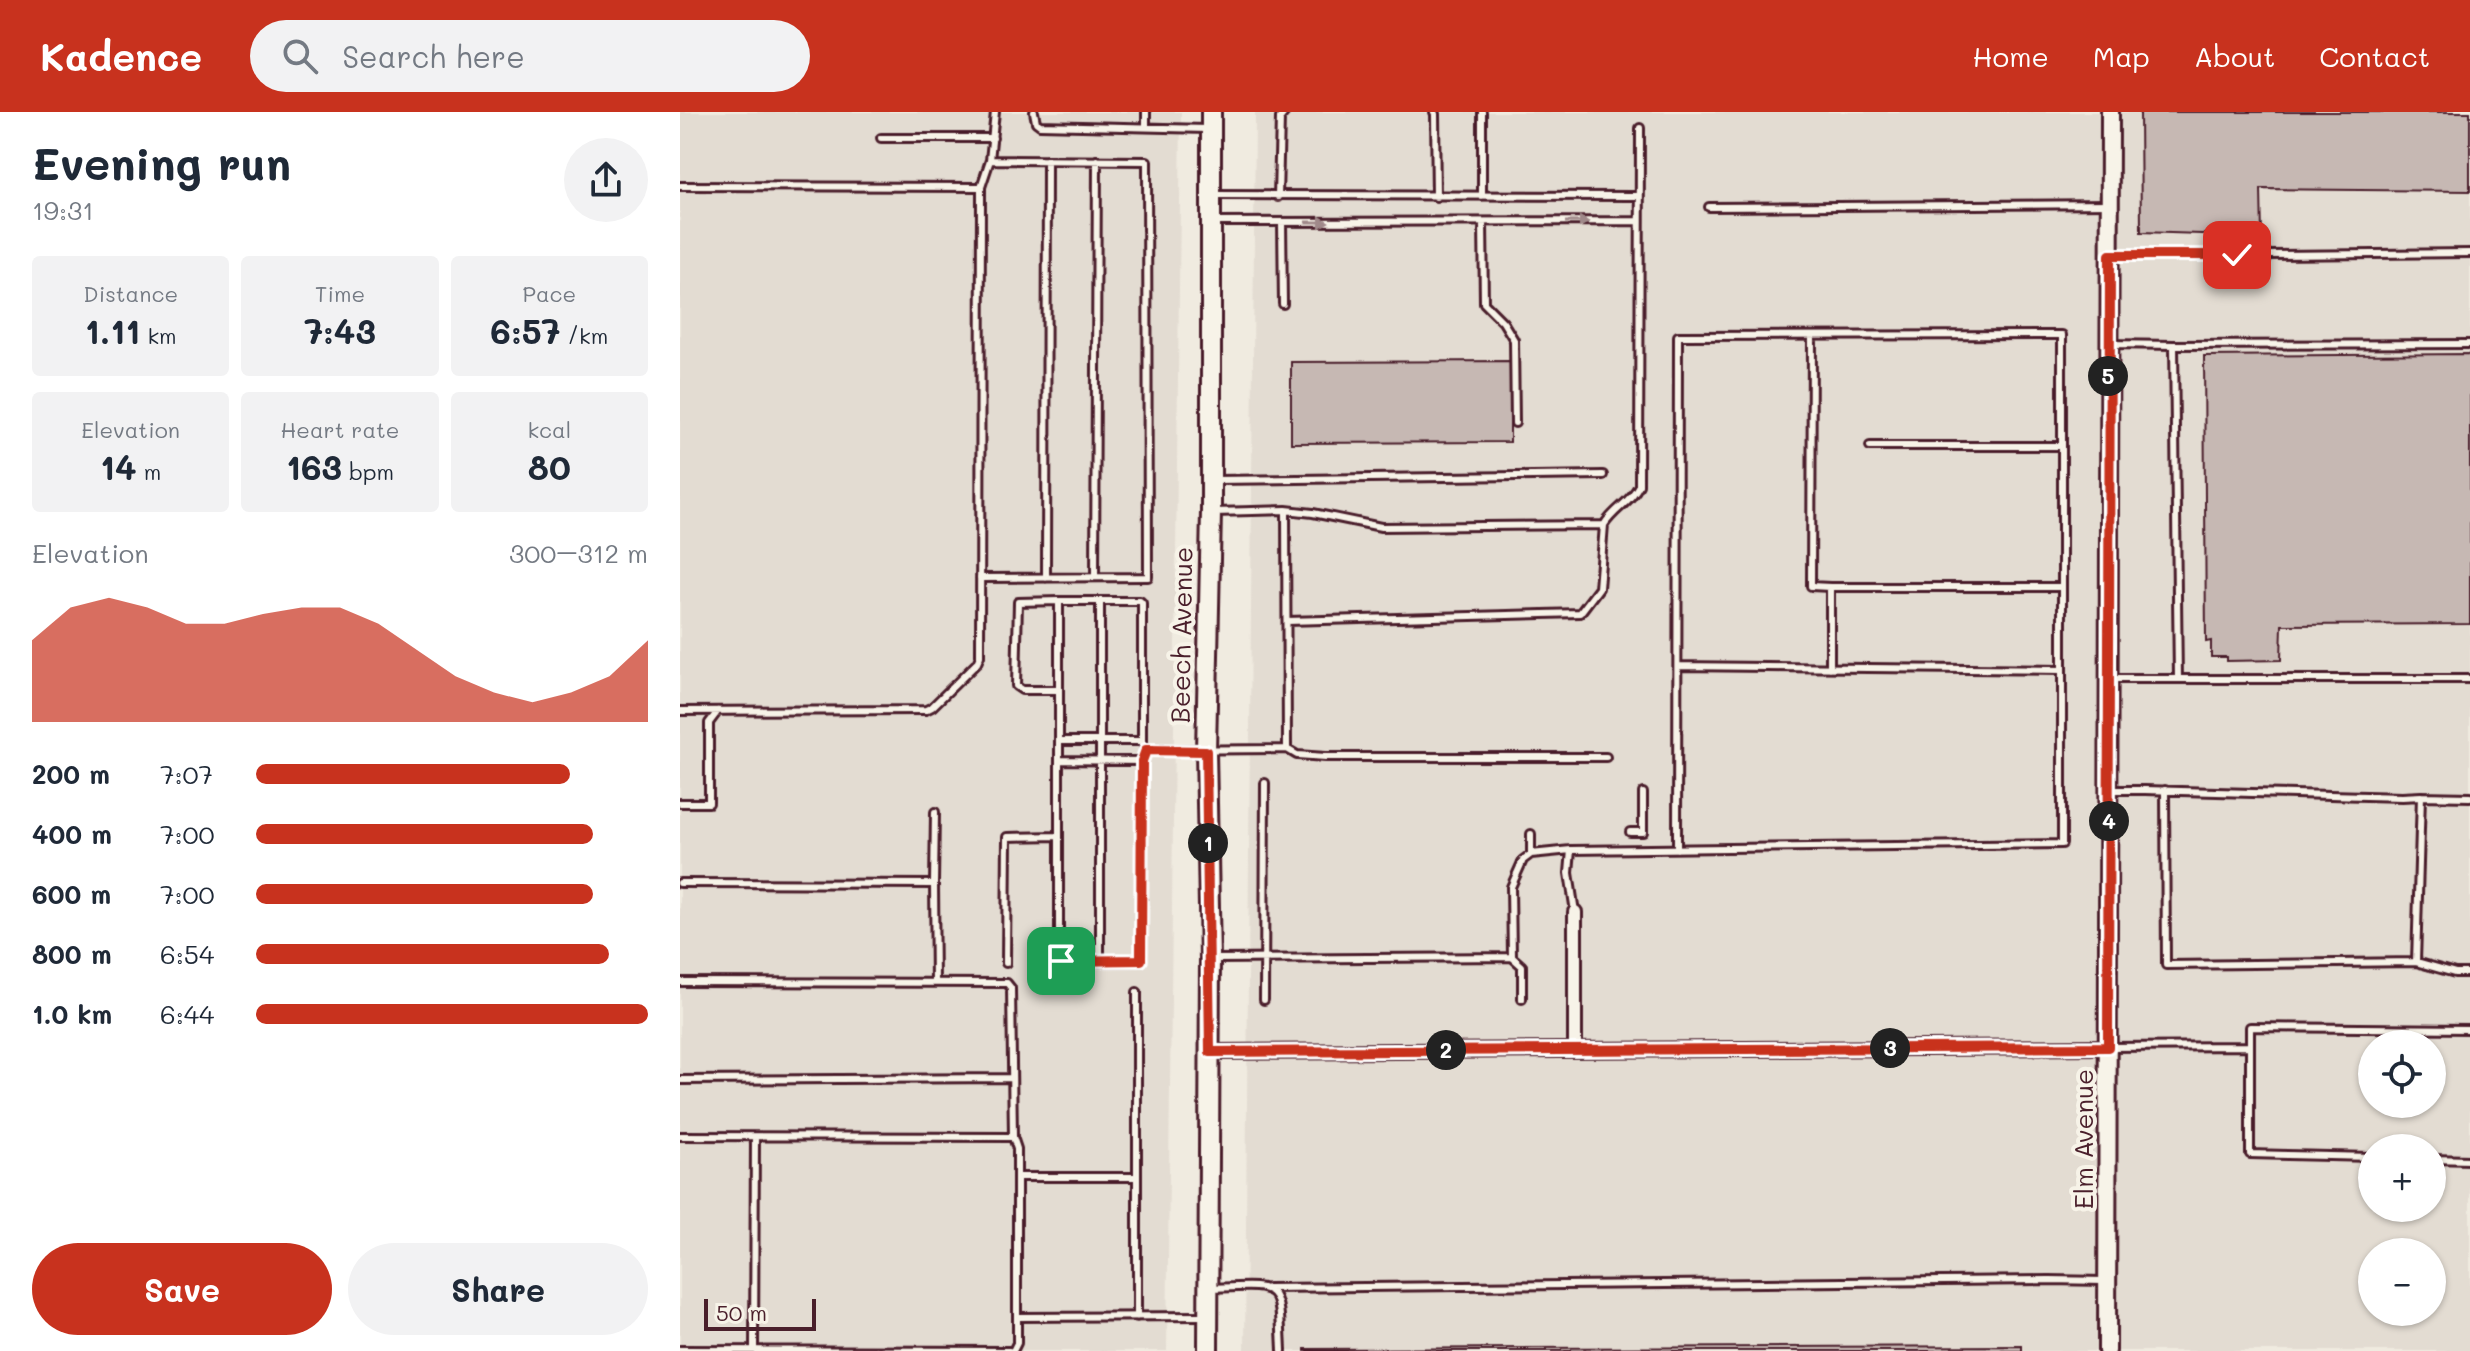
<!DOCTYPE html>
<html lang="en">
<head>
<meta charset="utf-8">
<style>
  :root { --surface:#fff; --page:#f2f2f3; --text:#1f2937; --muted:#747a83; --accent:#c8321e }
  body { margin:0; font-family:Mali,sans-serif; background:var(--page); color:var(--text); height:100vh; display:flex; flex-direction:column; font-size:30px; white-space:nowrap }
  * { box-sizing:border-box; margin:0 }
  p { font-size:26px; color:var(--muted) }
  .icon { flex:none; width:44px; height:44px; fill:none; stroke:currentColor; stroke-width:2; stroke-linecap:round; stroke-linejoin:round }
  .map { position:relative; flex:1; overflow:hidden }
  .sheet { display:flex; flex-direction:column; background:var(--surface); width:680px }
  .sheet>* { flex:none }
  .buttons { position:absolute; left:1678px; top:918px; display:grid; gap:16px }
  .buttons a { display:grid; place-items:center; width:88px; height:88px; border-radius:50%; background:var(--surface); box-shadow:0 2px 6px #0004; font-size:40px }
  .scale { position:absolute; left:24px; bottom:20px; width:112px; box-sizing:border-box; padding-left:8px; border:4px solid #4a1f2b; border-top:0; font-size:22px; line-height:28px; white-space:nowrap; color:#4a1f2b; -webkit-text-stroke:6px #f7f3e8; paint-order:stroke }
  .pin { position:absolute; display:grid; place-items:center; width:68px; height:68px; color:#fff; margin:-34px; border-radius:16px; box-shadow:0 4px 12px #0006 }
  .km { position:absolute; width:40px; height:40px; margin:-20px; border-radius:50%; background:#222; color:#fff; font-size:22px; line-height:40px; text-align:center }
  .round { display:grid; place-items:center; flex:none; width:84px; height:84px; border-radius:42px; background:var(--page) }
  .summary { display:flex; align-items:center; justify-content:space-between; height:136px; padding:0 32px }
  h1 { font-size:44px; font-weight:800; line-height:60px }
  .figures { display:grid; grid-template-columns:repeat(3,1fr); gap:12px; height:136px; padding:8px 32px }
  .figures div { display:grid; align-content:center; border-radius:8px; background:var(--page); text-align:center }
  .figures b { font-size:34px; font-weight:800 }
  .figures small { font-size:22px; font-weight:400 }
  .figures p { font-size:22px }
  .chart { height:224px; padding:16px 32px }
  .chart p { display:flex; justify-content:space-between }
  .chart svg { width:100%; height:144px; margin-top:8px; fill:var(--accent); opacity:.7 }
  .button { display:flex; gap:16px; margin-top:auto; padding:16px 32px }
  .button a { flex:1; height:92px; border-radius:48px; background:var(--accent); color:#fff; font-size:32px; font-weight:800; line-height:92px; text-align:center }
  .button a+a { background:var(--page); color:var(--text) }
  ul { padding:0 32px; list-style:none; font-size:26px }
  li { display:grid; grid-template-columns:128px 96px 1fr; align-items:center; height:60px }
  li i { height:20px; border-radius:10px; background:var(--accent) }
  header { display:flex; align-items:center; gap:48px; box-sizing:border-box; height:112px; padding:0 40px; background:var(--accent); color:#fff }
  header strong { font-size:38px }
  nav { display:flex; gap:44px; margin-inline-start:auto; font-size:28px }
  .search { width:560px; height:72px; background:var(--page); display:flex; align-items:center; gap:20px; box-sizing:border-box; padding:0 28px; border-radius:44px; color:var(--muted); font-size:30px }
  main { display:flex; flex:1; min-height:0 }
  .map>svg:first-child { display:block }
  .built { fill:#e3dcd2; fill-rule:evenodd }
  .building { fill:#c6b8b3; stroke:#4a1f2b; stroke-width:2 }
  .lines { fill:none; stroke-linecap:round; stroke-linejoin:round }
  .service-casing { stroke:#4a1f2b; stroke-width:12 }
  .minor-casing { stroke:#4a1f2b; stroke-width:18 }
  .tertiary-casing { stroke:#4a1f2b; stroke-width:22 }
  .secondary-casing { stroke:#4a1f2b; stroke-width:24 }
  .service { stroke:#f7f3e8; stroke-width:6 }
  .minor { stroke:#f7f3e8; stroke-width:12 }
  .tertiary { stroke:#f7f3e8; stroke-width:16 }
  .secondary { stroke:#f7f3e8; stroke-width:18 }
  .oneway { fill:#a0898a }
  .route-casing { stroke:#fff; stroke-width:16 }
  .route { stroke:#c8321e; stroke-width:10 }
  .labels { text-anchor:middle; stroke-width:8; stroke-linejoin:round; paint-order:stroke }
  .street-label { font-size:26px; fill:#4a1f2b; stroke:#f7f3e8 }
</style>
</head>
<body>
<header>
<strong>Kadence</strong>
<div class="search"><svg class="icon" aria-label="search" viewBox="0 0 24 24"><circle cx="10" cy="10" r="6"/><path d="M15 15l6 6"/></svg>Search here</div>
<nav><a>Home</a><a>Map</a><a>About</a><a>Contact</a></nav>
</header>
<main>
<section class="sheet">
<div class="summary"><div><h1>Evening run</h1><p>19:31</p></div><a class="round"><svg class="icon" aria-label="share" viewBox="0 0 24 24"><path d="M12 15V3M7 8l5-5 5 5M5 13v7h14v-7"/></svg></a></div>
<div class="figures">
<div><p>Distance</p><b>1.11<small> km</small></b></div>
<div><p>Time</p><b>7:43</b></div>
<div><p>Pace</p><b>6:57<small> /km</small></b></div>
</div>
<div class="figures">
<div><p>Elevation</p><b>14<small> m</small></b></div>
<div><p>Heart rate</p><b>163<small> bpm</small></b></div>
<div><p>kcal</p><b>80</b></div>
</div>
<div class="chart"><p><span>Elevation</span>300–312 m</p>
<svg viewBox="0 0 160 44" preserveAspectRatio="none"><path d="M0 44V19L10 9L20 6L30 9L40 14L50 14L60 11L70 9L80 9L90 14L100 22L110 30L120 35L130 38L140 35L150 30L160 19V44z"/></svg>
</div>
<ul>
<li><b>200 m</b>7:07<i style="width:80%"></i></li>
<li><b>400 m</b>7:00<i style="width:86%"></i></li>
<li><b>600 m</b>7:00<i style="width:86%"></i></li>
<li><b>800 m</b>6:54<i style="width:90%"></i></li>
<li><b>1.0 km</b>6:44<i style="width:100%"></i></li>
</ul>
<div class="button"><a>Save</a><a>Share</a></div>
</section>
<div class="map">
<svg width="1790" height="1239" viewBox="0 0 1790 1239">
  <rect width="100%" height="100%" fill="#f0ebe0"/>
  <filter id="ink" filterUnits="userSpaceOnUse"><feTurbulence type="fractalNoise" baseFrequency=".0125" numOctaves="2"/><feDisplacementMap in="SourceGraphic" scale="16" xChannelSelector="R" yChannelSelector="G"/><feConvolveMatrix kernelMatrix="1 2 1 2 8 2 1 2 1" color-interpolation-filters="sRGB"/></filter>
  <g filter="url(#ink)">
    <path class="built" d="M0 0H501L487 1239H0Z
      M575 0H1790V1239H565ZM1692 932H1752V992H1692ZM1692 1036H1752V1096H1692ZM1692 1140H1752V1200H1692Z"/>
    <path class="building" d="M1460 0H1790V79L1581 77 1582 124 1461 120Z
      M1790 242V512L1602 513 1601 548 1547 549V545H1531V529L1526 530 1524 244Z
      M830 249V330L611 331V250Z
      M1342 1234V1239H625V1237Z"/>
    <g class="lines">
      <g class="service-casing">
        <path id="service" d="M354 0 356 10 360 13 527 17
          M754 0 755 2 756 85
          M802 0V84
          M466 15V0
          M201 26H313
          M0 74 301 75 300 544 297 551 252 595 246 598 0 599
          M301 75 310 48 315 0
          M535 83 959 84
          M598 85 600 6 605 0
          M1029 95 1430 92
          M535 110 959 109
          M602 110 603 192
          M803 110 804 191 823 210 834 228 835 311
          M1430 143H1557L1566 136 1580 135 1589 143 1584 151 1565 152 1557 143
          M1589 143 1790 141
          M1132 224 1131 474 1150 475
          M1429 232 1494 233
          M1190 334H1382
          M534 368 923 363
          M534 400 606 398
          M415 465 417 48
          M300 466 468 465 467 49 310 48
          M366 466 367 48
          M607 509 900 501 919 476 924 413
          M998 554 1382 558
          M1150 556V475H1382
          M1430 567H1790
          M1498 567 1494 233 1790 232
          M379 578H342L336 574 338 490 379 489V847L383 850 458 849 462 846V649L466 638 462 629V491L460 489H379
          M379 629H462
          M466 638 607 637
          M926 645H646L617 643 607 637 606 398 633 401 701 415 924 413C934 397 951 390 959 373L960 16
          M379 648 462 649
          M1429 678H1465L1722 685 1741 684 1736 850 1486 853 1485 678
          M1741 684 1790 685
          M0 691H29V611L38 599
          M950 720H963V681
          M851 722V742
          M891 738 889 761 895 800
          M0 771 254 772 255 871
          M254 772 255 700
          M832 845 842 854V887
          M534 847 832 845 831 775 843 748 851 742 891 738 1382 732V223L998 224 997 737
          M420 850V489
          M1736 850 1775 861H1790
          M326 851 327 725 379 724
          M0 870 327 871 331 876 333 1025 0 1024
          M584 888 585 671
          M1428 935 1569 934
          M0 968 332 966
          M333 1025 337 1037V1231L333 1239
          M1692 1045 1570 1042V915L1790 917
          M1752 1047 1790 1048
          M337 1065H457
          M532 1176C601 1173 599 1169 602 1239
          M588 1176 1370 1168 1424 1169
          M337 1205 525 1204
          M457 1205V880
          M0 1238 329 1239
          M74 1238 75 1025"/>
      </g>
      <g class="minor-casing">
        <path id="minor" d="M895 937V800
          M530 940 1428 935"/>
      </g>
      <g class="tertiary-casing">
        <path id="tertiary" d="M1427 1239 1430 0"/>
      </g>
      <g class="secondary-casing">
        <path id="secondary" d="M528 1239 530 847 526 639 531 400V0"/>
      </g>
      <use href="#service" class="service"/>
      <use href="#minor" class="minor"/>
      <use href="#tertiary" class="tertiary"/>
      <use href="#secondary" class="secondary"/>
    </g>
    <defs><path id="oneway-solid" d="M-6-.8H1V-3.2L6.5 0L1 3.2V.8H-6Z" transform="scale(2)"/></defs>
    <g class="oneway">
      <use href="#oneway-solid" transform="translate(637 110)"/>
      <use href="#oneway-solid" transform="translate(897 110)"/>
    </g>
  </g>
  <g class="lines" filter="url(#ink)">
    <g class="route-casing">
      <path id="route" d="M381 849 461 848 462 649 466 638 526 639 530 940 1428 935 1430 143H1557"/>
    </g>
    <use href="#route" class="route"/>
  </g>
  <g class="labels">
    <g class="street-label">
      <text transform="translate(502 523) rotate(-89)" y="9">Beech Avenue</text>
      <text transform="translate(1404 1027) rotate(-90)" y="9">Elm Avenue</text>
    </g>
  </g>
</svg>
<div class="buttons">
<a><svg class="icon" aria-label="locate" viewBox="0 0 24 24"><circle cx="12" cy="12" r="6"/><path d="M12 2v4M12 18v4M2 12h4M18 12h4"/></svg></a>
<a>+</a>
<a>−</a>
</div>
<div class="scale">50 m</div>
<div class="pin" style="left:381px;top:849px;background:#1e9e55"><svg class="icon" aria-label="arrive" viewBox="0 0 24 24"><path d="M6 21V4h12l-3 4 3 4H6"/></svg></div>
<div class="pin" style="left:1557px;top:143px;background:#d93025"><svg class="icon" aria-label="check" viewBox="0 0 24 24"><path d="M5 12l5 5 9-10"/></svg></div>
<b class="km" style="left:528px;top:731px">1</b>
<b class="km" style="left:766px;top:938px">2</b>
<b class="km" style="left:1210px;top:936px">3</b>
<b class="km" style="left:1429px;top:709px">4</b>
<b class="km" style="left:1428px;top:264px">5</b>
</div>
</main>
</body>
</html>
